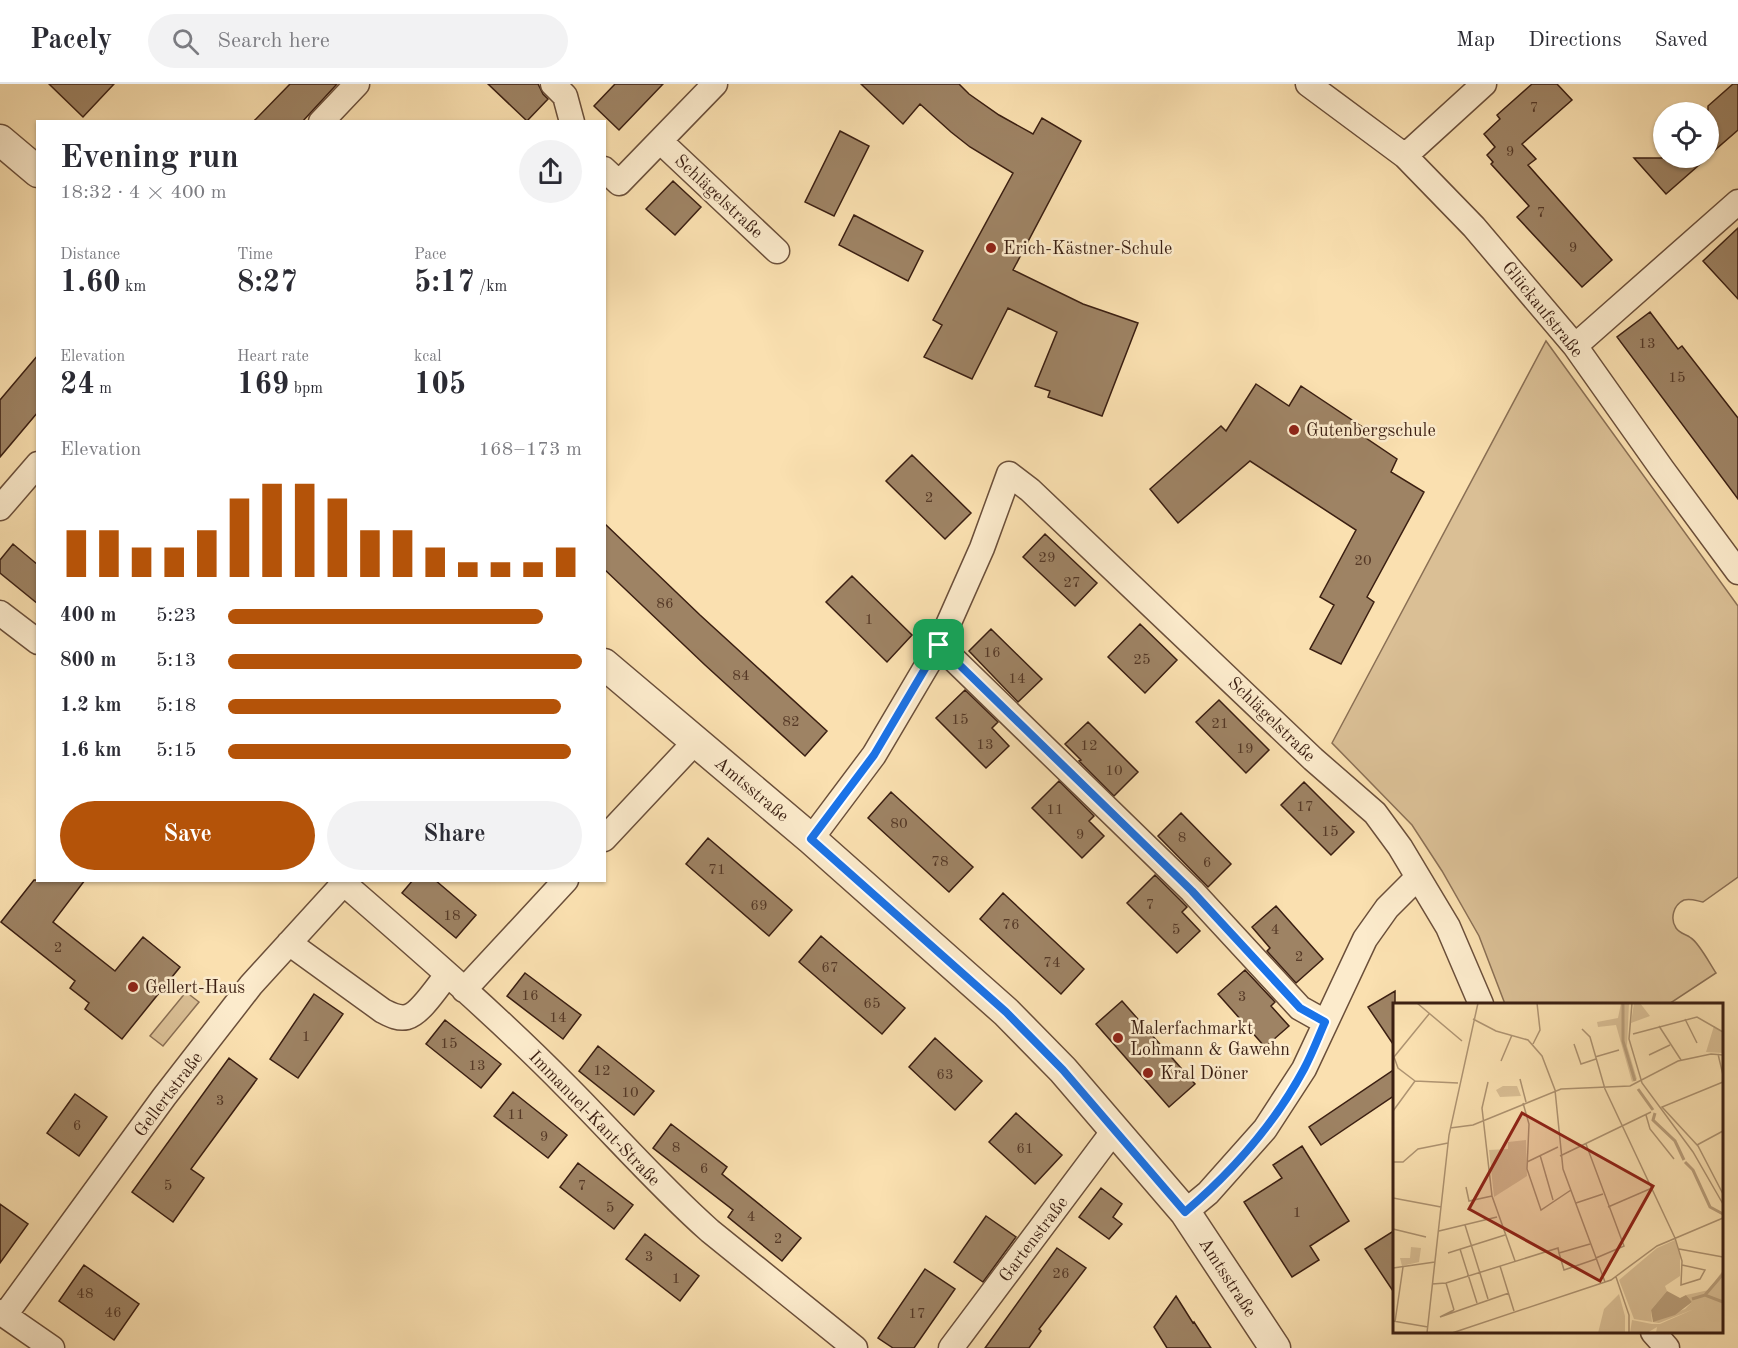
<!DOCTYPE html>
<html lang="en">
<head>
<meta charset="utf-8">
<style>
  :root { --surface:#fff; --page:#f2f2f3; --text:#2b2b33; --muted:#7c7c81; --line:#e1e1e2; --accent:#b45309 }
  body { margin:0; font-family:"Old Standard TT",serif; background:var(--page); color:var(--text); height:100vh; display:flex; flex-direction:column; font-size:22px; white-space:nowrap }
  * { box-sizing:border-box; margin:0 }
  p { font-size:20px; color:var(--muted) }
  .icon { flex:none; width:33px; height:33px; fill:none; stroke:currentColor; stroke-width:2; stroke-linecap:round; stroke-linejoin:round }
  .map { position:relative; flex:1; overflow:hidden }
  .panel { position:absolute; left:36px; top:36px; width:570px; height:762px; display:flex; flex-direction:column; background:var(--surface); border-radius:0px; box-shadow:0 2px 4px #0004 }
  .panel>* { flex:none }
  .controls { position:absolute; left:1653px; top:18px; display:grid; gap:12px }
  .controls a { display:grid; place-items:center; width:66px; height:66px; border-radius:50%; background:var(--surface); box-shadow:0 2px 4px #0004; font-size:30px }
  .pin { position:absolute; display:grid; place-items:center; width:51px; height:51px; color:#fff; margin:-26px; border-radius:12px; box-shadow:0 3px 9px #0006 }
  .round { display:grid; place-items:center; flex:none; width:63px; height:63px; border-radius:32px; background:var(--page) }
  .overview { display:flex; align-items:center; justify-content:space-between; height:102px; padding:0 24px }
  h1 { font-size:33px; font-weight:700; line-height:45px }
  .stats { display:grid; grid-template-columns:repeat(3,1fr); gap:9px; height:102px; padding:6px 24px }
  .stats div { display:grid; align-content:center }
  .stats b { font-size:30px; font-weight:700 }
  .stats small { font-size:16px; font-weight:400 }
  .stats p { font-size:16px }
  .chart { height:168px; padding:12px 24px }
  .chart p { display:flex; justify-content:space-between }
  .chart svg { width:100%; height:108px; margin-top:6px; stroke:var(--accent); stroke-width:6 }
  .button { display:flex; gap:12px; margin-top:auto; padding:12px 24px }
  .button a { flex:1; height:69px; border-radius:36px; background:var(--accent); color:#fff; font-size:24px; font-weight:700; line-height:69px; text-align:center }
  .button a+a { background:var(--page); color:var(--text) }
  ul { padding:0 24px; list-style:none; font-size:20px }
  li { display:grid; grid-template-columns:96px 72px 1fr; align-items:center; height:45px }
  li i { height:15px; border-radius:8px; background:var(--accent) }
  header { display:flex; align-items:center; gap:36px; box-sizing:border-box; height:84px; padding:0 30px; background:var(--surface); border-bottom:2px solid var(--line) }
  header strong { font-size:28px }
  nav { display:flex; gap:33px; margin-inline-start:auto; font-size:21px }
  .search { width:420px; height:54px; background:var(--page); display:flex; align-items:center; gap:15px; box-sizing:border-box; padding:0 21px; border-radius:33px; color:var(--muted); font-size:22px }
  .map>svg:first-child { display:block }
  .green { fill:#dabf95; stroke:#8a6f54; stroke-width:1.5 }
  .building { fill:#9e8364; stroke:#3b1f12; stroke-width:1.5 }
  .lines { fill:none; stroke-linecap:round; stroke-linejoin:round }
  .minor-casing { stroke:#6b4f3a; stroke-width:27 }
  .tertiary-casing { stroke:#6b4f3a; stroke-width:33 }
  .minor { stroke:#fcebcc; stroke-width:24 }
  .tertiary { stroke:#fcebcc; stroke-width:30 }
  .route-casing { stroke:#fff; stroke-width:12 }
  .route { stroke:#1a73e8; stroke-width:8 }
  .poi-dot { fill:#8f2418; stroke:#fcebcc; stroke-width:2 }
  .labels { text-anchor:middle; stroke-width:5; stroke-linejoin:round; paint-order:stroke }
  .number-label { font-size:15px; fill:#543826 }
  .street-label { font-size:18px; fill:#3b1f12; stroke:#fcebcc }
  .poi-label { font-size:18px; fill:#3b1f12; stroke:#fcebcc; text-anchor:start }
  .inset-river { fill:none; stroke:#b99e7a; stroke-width:3 }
  .inset-road { fill:none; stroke:#ae9371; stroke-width:1.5 }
  .view { fill:#8f2418; fill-opacity:0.15; stroke:#8f2418; stroke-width:3 }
  .inset-edge { fill:none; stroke:#3b1f12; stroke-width:3 }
</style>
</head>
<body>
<header>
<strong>Pacely</strong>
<div class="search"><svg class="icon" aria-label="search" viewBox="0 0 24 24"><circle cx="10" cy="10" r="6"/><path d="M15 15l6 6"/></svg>Search here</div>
<nav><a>Map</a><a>Directions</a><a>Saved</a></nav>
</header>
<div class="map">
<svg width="1738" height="1264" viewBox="0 0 1738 1264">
  <rect width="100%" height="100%" fill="#fae0b0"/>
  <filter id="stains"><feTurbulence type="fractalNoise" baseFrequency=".00333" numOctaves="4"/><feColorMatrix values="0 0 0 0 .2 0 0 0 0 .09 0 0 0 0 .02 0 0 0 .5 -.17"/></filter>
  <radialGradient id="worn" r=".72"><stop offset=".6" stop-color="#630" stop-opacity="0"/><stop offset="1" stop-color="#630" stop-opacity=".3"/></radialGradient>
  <path class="green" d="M1546 257 1738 522V793L1703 818C1697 817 1691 814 1684 816 1673 821 1670 835 1676 844 1680 850 1686 850 1691 854 1699 859 1710 880 1716 889L1669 920H1505L1479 852 1442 787 1412 741 1332 659Z
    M186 908 199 918 163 962 150 952Z"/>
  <path class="building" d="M49 0H114L83 33Z
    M290 0H337L302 38H253Z
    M488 0H538L543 10 548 15 527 37Z
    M615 0H663L619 46 594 22Z
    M861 0H959L969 10 999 31 1033 50 1042 34 1081 57 1013 186 1083 220 1138 239 1102 332 1048 313 1050 307 1035 302 1057 248 1008 224 972 295 924 273 942 241 933 236 1013 89 970 63 951 48 920 20 903 40Z
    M1532 0H1557L1572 16 1522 60 1536 75 1528 81 1612 176 1582 203 1517 133 1529 122 1491 80 1493 78 1487 71 1495 63 1484 50 1500 35 1497 31Z
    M1733 0H1738V46L1708 72V22Z
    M840 47 869 62 834 132 805 118Z
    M1634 74H1707L1666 110Z
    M673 97 701 123 675 151 646 125Z
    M854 131 923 167 908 197 839 161Z
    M1738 144V215L1703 177Z
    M1650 228 1678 265 1682 262 1738 334V415L1617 253Z
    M38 271V328L0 373V316Z
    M1256 300 1289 322 1301 302 1367 346 1363 352 1397 375 1391 388 1424 408 1367 513 1374 518 1341 580 1310 565 1334 521 1320 513 1356 446 1250 377 1178 439 1150 405 1221 342 1226 347Z
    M912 371 971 429 945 455 886 397Z
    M604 439 700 531 827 647 805 672 705 581 604 485Z
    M1045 450 1097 499 1075 522 1023 473Z
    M13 460 38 481V520L0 489V476Z
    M852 492 912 551 887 578 826 518Z
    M1140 540 1177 576 1145 609 1108 573Z
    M991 545 1042 595 1018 618 969 567Z
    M965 606 998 638 992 644 1009 662 986 684 936 634Z
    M1219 616 1269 666 1246 689 1196 638Z
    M1088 638 1138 688 1114 712 1079 677 1081 676 1065 660Z
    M1059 697 1094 732 1089 737 1104 752 1082 774 1032 724Z
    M1304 698 1354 748 1331 771 1281 721Z
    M891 708 973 783 949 808 868 734Z
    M1181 729 1231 780 1208 803 1158 752Z
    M708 754 792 826 769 852 686 780Z
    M1155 791 1187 823 1182 828 1200 847 1177 869 1127 819Z
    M34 796H85L53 838 115 887 143 853 180 883 122 955 85 925 89 919 70 904 75 897 1 838Z
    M413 796H435L476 831 456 854 402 809Z
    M1003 809 1084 885 1061 910 980 835Z
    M1276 822 1323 875 1296 899 1267 867 1270 864 1252 843Z
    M821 852 905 924 882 950 799 878Z
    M1245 886 1275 918 1271 922 1289 942 1265 963 1218 910Z
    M525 889 581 931 563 955 507 912Z
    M1395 907V963L1368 923Z
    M314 910 343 930 298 994 270 975Z
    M1122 917 1195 1000 1169 1023 1096 940Z
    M445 936 501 980 481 1004 426 960Z
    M935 954 982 997 955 1026 909 983Z
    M598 962 654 1007 634 1031 579 987Z
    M229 974 257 995 191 1085 204 1094 173 1138 132 1108Z
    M1395 985V1011L1321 1061 1309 1043Z
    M513 1008 567 1051 548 1074 494 1032Z
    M75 1010 107 1033 79 1072 47 1049Z
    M1016 1029 1062 1071 1035 1100 989 1058Z
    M671 1040 727 1083 722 1090 801 1154 782 1177 728 1133 733 1126 653 1064Z
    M1302 1062 1349 1137 1310 1162 1319 1176 1292 1193 1244 1118 1282 1094 1273 1081Z
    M578 1079 633 1121 614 1145 560 1103Z
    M1101 1104 1122 1120 1113 1133 1122 1140 1109 1155 1079 1133Z
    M0 1120 28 1140 0 1179Z
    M986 1132 1016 1153 983 1198 954 1178Z
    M1395 1146V1210L1365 1165Z
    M645 1150 699 1192 680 1217 626 1175Z
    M1057 1164 1086 1184 1039 1245 1041 1247 1029 1264H985Z
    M84 1181 139 1220 114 1256 59 1217Z
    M925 1185 955 1205 914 1264H893L878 1254Z
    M1176 1212 1193 1239 1194 1238 1211 1264H1167L1154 1243Z"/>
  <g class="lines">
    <g class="minor-casing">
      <path id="minor" d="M553 0 565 12 572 38
        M1308 0 1405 72 1474 143 1575 262 1662 385 1738 488
        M321 38 357 0
        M660 57 777 167
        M1405 72 1484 0
        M604 85 619 99 715 0
        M1575 262 1738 118
        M0 424 38 380
        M0 529 38 558
        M939 561 1192 807 1300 924 1325 938
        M604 755 695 658
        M811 755 874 671 939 561 982 464 1009 390 1030 406 1313 675 1375 729 1400 763 1448 843 1481 920
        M340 796C417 863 495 930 566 1002 614 1050 659 1102 710 1147L855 1264
        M289 859 383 927C391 931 398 935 407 933 420 930 438 902 447 891
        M464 906 566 796
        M1185 1128 1208 1109 1265 1045 1304 985 1365 855 1387 824 1417 794
        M0 1228 52 1264
        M5 1231 164 1013 251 901 344 799
        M1653 1248 1667 1264
        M951 1264 1115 1045"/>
    </g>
    <g class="tertiary-casing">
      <path id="tertiary" d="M0 56 38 88
        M604 580 811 755 1006 928 1063 986 1185 1128 1275 1264"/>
    </g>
    <use href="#minor" class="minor"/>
    <use href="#tertiary" class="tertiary"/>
  </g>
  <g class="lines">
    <g class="route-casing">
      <path id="route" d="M939 561 1192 807 1300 924 1325 938C1318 954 1312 970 1304 985 1275 1039 1232 1088 1185 1128L1063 986 1006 928 811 755 874 671Z"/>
    </g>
    <use href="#route" class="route"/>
  </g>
  <g class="poi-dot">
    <circle cx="991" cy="164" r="6"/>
    <circle cx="1294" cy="346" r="6"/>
    <circle cx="133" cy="903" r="6"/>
    <circle cx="1118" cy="954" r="6"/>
    <circle cx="1148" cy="989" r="6"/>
  </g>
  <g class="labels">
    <g class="number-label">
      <text x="1534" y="28">7</text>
      <text x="1510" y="72">9</text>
      <text x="1541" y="133">7</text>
      <text x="1573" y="168">9</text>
      <text x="1647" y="264">13</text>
      <text x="1677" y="298">15</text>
      <text x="929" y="418">2</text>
      <text x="1047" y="478">29</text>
      <text x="1363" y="481">20</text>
      <text x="1072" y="503">27</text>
      <text x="665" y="524">86</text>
      <text x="869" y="540">1</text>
      <text x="992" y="573">16</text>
      <text x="1142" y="580">25</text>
      <text x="741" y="596">84</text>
      <text x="1017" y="599">14</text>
      <text x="960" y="640">15</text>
      <text x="791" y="642">82</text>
      <text x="1220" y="644">21</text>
      <text x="985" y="665">13</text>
      <text x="1089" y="666">12</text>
      <text x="1245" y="669">19</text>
      <text x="1114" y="691">10</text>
      <text x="1305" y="727">17</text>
      <text x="1055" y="730">11</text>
      <text x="899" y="744">80</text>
      <text x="1330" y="752">15</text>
      <text x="1080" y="755">9</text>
      <text x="1182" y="758">8</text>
      <text x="940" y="782">78</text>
      <text x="1207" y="783">6</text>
      <text x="717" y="790">71</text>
      <text x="1150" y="825">7</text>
      <text x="759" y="826">69</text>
      <text x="452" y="836">18</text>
      <text x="1011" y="845">76</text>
      <text x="1176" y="850">5</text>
      <text x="1275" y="850">4</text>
      <text x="58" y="868">2</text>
      <text x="1299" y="877">2</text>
      <text x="1052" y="883">74</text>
      <text x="830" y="888">67</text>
      <text x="530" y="916">16</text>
      <text x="1242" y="917">3</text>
      <text x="872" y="924">65</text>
      <text x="558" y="938">14</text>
      <text x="306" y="957">1</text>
      <text x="449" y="964">15</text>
      <text x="477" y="986">13</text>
      <text x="602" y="991">12</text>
      <text x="945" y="995">63</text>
      <text x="630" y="1013">10</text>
      <text x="220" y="1021">3</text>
      <text x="516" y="1035">11</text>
      <text x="77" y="1046">6</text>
      <text x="544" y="1057">9</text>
      <text x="676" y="1068">8</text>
      <text x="1025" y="1069">61</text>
      <text x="704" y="1089">6</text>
      <text x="168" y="1106">5</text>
      <text x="582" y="1106">7</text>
      <text x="610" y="1128">5</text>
      <text x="1297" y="1133">1</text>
      <text x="751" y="1137">4</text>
      <text x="778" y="1159">2</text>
      <text x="649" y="1177">3</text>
      <text x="1061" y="1194">26</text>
      <text x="676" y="1199">1</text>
      <text x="85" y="1214">48</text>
      <text x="113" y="1233">46</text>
      <text x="917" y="1234">17</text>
    </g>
    <g class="street-label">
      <text transform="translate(719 112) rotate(43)" y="6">Schlägelstraße</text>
      <text transform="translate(1543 225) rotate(51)" y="6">Glückaufstraße</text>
      <text transform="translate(1272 635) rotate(44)" y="6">Schlägelstraße</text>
      <text transform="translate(752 705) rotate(40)" y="6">Amtsstraße</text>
      <text transform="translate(168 1010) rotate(-53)" y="6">Gellertstraße</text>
      <text transform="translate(595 1034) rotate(46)" y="6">Immanuel-Kant-Straße</text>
      <text transform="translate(1033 1155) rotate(-53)" y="6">Gartenstraße</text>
      <text transform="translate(1228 1193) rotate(57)" y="6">Amtsstraße</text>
    </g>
    <g class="poi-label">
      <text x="1003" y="170">Erich-Kästner-Schule</text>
      <text x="1306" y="352">Gutenbergschule</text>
      <text x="145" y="909">Gellert-Haus</text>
      <text x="1130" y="950">Malerfachmarkt<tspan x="1130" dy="21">Lohmann &amp; Gawehn</tspan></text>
      <text x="1160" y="995">Kral Döner</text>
    </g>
  </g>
  <g transform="translate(1393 919)">
    <rect width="330" height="330" fill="#fae0b0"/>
    <path d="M228 0H236L234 43 244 76 239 79 223 22 205 24 204 19 225 15ZM241 0H247L257 13 238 20ZM321 23 330 30V50L313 49ZM110 83H124L128 93 107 94 103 87ZM133 137 134 173 101 194 96 147 115 146V139ZM282 237 287 254V273L272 283 274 288 258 307 259 319 292 306 299 299 293 292 316 287 330 267V330H263L264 324 254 330H237L239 317 259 321H267L301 306 266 320 241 316 226 277 264 245ZM18 244 28 245 26 259 9 263 7 255H17ZM226 291 232 313V330H205L211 306Z" fill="#dabf95"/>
    <path d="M274 288 287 295 293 292 299 299 282 312 260 319 258 307Z" fill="#b99e7a"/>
    <path class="inset-river" d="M230 0V38L242 78M245 86 260 107M262 110 260 117 282 138 291 157M292 159 300 167 317 204 330 211M312 292 330 271M299 296 312 292 330 299"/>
    <path class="inset-road" d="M24 0 69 38M239 0 236 36 249 80 300 149 330 201M80 16 103 28 135 37 149 53 162 87 170 166 212 279M292 16 304 40M266 23 288 57M189 26 197 34 212 86 282 235 289 258 288 282 307 276 312 267 289 262M240 31 304 14 330 29M140 41 147 27 144 0M181 41 188 61 203 56M325 51 330 72M256 52 277 42M202 54 226 47M108 58 119 32M127 76 133 99M22 78 5 65 1 54 36 11M22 78 65 80M95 79 89 105 99 193 122 258M330 79 269 104 305 143 330 191M130 100 136 121 134 166 148 207 178 187M0 108 22 78M253 112 257 126 281 156M57 125 80 122 168 86 237 83 285 58 318 51 330 52M193 141 231 243 203 255M304 142 330 128M147 152 160 197M167 153 258 109M0 159H10L25 146 55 140M134 159 165 144M73 184 76 198 99 193M0 195 48 204M183 200 210 191M215 204 259 185M72 222 95 296M0 226 33 234M46 228 104 214M67 246 84 300M286 246 330 254M55 250 112 232M166 250 171 267 203 256M107 263 121 308M0 265 42 259M223 274 236 312V330M53 280 61 307M39 281 53 280 165 245 166 250 197 241M61 307 47 314 116 290M0 318 35 324M2 319 10 264M34 330 56 132 85 0M59 330 218 277 264 243 330 215"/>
    <path class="view" d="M129 110 260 183 207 278 76 206Z"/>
    <rect width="330" height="330" class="inset-edge"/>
  </g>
  <rect width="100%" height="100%" filter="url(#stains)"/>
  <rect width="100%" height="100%" fill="url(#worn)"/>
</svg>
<div class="controls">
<a><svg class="icon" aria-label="locate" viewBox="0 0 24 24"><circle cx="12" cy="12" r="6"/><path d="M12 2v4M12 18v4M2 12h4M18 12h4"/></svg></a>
</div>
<div class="pin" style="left:939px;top:561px;background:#1e9e55"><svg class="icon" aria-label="arrive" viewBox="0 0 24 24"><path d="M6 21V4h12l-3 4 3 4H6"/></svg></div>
<section class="panel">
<div class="overview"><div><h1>Evening run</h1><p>18:32 · 4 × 400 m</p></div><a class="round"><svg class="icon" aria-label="share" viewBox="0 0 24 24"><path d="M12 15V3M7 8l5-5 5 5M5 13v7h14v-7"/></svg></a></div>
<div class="stats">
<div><p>Distance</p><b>1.60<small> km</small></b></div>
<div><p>Time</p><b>8:27</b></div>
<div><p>Pace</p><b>5:17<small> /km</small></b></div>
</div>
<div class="stats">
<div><p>Elevation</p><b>24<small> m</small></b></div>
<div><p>Heart rate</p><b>169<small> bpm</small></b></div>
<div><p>kcal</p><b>105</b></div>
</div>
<div class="chart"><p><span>Elevation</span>168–173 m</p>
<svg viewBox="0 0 160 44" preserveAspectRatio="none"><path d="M5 44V25M15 44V25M25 44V32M35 44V32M45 44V25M55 44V12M65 44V6M75 44V6M85 44V12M95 44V25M105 44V25M115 44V32M125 44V38M135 44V38M145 44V38M155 44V32"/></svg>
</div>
<ul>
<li><b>400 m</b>5:23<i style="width:89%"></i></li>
<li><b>800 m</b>5:13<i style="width:100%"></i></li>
<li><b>1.2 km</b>5:18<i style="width:94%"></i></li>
<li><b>1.6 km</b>5:15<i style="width:97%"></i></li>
</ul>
<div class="button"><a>Save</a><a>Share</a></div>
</section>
</div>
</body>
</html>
